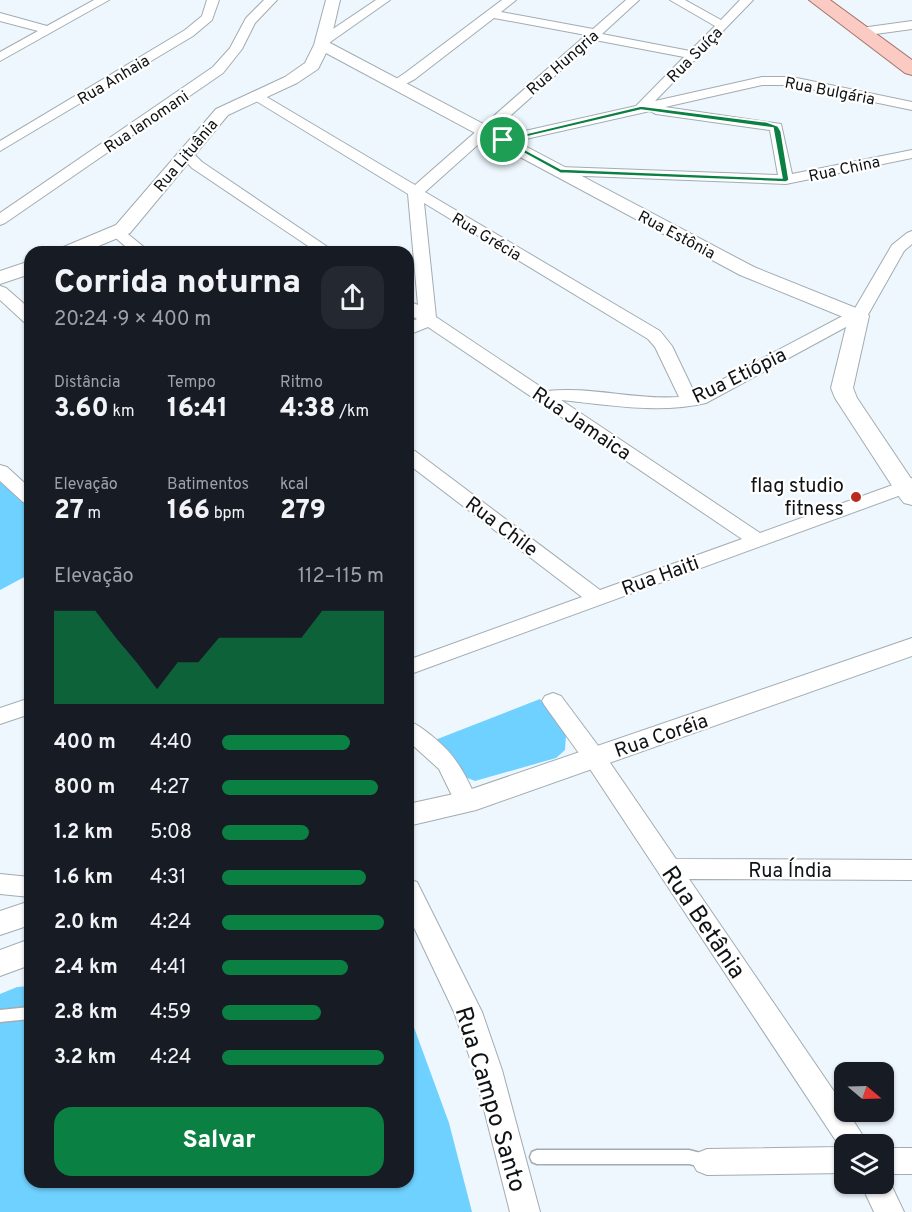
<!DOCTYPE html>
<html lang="pt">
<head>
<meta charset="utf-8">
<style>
  :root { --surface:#171b24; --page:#242831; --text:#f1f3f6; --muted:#9ea1a6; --accent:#0b8043 }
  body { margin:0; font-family:Overpass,sans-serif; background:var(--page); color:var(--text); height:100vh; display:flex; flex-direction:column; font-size:22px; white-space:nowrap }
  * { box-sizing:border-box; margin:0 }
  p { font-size:20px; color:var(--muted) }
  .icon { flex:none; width:33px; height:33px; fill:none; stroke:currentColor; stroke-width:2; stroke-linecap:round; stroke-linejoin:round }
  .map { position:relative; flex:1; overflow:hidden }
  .sheet { position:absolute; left:24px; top:246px; width:390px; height:942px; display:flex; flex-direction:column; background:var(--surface); border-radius:18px; box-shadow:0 2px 4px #0004 }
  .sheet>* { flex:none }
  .needle { width:39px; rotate:109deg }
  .controls { position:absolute; left:834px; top:1062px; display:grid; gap:12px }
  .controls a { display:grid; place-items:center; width:60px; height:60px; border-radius:12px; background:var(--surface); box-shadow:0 2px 4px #0004; font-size:30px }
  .pin { position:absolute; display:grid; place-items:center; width:51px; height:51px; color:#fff; margin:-26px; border:3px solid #fff; border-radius:50%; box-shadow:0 2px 6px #0007 }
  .round { display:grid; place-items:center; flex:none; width:63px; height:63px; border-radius:18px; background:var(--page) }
  .overview { display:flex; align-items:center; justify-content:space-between; height:102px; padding:0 30px }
  h1 { font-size:33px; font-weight:800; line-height:45px }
  .stats { display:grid; grid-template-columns:repeat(3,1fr); gap:9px; height:102px; padding:6px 30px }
  .stats div { display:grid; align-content:center }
  .stats b { font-size:26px; font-weight:800 }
  .stats small { font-size:16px; font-weight:400 }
  .stats p { font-size:16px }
  .chart { height:168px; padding:12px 30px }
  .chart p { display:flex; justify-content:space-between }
  .chart svg { width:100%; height:108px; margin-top:6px; fill:var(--accent); opacity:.7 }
  .primary-button { display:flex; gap:12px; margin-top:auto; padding:12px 30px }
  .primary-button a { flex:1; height:69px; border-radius:18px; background:var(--accent); color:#fff; font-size:24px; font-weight:800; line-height:69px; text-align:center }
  ul { padding:0 30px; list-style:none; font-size:20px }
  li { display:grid; grid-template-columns:96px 72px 1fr; align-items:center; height:45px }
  li i { height:15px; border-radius:8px; background:var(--accent) }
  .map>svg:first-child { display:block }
  .green { fill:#6fd1ff }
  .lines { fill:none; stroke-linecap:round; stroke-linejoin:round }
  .service-casing { stroke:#a2acb1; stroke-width:3 }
  .minor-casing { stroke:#a2acb1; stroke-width:2 }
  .tertiary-casing { stroke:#a2acb1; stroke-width:2 }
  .primary-casing { stroke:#a7736b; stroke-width:2 }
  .service { fill:#fff; fill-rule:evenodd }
  .minor { fill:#fff; fill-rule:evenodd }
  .tertiary { fill:#fff; fill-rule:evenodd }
  .primary { fill:#fbcac2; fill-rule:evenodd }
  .route { fill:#0b8043; stroke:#fff; stroke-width:1.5; fill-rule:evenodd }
  .poi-dot { fill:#b82b1e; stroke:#fff; stroke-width:2 }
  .labels { text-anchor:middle; stroke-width:4.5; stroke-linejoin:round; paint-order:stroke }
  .far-street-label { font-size:16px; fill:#101315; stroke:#fff }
  .street-label { font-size:20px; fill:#101315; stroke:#fff }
  .poi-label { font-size:20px; fill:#101315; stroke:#fff; text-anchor:end }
  .near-street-label { font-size:24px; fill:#101315; stroke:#fff }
</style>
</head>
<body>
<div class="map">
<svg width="912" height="1212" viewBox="0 0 912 1212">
  <rect width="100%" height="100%" fill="#edf7fd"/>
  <path class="green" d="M0 478 30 506V574L0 590Z
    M540 699 566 735 565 750 556 758 475 781 465 777 453 756 435 740Z
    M30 986V1182H408V1011L449 1123 472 1212H0V994L17 987Z"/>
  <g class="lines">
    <g class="service-casing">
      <path id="service" d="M30 1007V1019L0 1022V1010Z
        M537 1150H689L712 1156 714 1161 712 1166 707 1168 689 1164H537L532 1162 530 1157 532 1152Z"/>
    </g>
    <g class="minor-casing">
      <path id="minor" d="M94 0H109L0 61V52L38 31 0 21V13L47 26Z
        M207 0H219L212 20 193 36 0 151V141L185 30 202 16Z
        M264 0H277L255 23 242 49 223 73 5 223 0 225V213L213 67 230 48 246 18Z
        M376 0H390L326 45H318L316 42 318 39Z
        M502 0H516L501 12 593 29 626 0H639L602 34 690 51 715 26 670 0H685L721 20 740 0H753L655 101 762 77H792L912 102V110L792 85H762L665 107 781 124 792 174 912 150V158L786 184 560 175 553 171 560 167 778 175 770 130 656 114 650 111 503 144 498 143 496 140 498 137 636 106 684 57 595 40 425 192 660 331 672 346 695 394 854 310 892 245 907 233 912 231V244L904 251 865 320 857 321 706 403C660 414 609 405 561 400L760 533 912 478V491L408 675V660L582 597 408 464V449L415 451 600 590 742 539 428 327 408 335V323L417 319 408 313V301L418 305 408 194 248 96 255 92 260 93 415 185 586 35 494 18 415 79 402 86H392L390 83 405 73ZM424 203 648 339 655 347 679 397C635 400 590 386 547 391L436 317Z
        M912 21V29L861 36 855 32 861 28Z
        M186 150 191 151 202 162 335 252H317L192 168 179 154Z
        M118 228 123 230 150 252H132L110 233Z
        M0 286 6 288 30 309V323L24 322 0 300Z
        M0 465 7 467 30 488V504L23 502 0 481Z
        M553 693 561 696 602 751 676 859 912 860V880L689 879 844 1106V1112H848L868 1144H844V1173L707 1175 697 1171 692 1162 697 1153 707 1149 840 1147 586 763 545 706 542 701 545 696Z
        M30 698V714L0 724V708Z
        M408 721C418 724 424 730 432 736 457 756 465 774 478 802L474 808 466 811 458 808 439 769 408 741Z
        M0 874 30 877V897L0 894Z
        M408 879 417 882 482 1012 502 1070 540 1212H510L474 1070 454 1012 408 915Z
        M884 1148H912V1174H886L904 1212H874L861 1184H884Z"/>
    </g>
    <g class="tertiary-casing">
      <path id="tertiary" d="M326 0H340L330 43 754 267 866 312 869 316 853 388 857 398 912 480V505L904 503 900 498 835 398 831 388 848 319 740 275 326 53 318 69 297 83 228 115 130 233 84 252H58L61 248 116 225 216 109 285 77 305 63 314 45Z
        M30 261V274L0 284V271Z
        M912 638V656L476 810 408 826V804L463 792Z
        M30 901V925L0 935V911Z
        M30 939V965L0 976V950Z"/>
    </g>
    <g class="primary-casing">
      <path id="primary" d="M809 0H830L912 60V75L905 73Z"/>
    </g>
    <use href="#service" class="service"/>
    <use href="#minor" class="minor"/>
    <use href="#tertiary" class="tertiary"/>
    <use href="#primary" class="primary"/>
  </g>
  <path class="route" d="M641 106 767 122 778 126 781 131 789 180 786 182 560 173 500 140ZM641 110 773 128 782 178 561 169 509 141Z"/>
  <circle class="poi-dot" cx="856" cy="497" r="6"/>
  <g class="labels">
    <g class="far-street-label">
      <text transform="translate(694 54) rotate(-45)" y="6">Rua Suíça</text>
      <text transform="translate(562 62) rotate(-41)" y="6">Rua Hungria</text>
      <text transform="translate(113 79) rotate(-31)" y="6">Rua Anhaia</text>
      <text transform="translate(830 90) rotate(11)" y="6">Rua Bulgária</text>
      <text transform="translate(146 121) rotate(-34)" y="6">Rua Ianomani</text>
      <text transform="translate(185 155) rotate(-50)" y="6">Rua Lituânia</text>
      <text transform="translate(844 168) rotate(-12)" y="6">Rua China</text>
      <text transform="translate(677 234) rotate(28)" y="6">Rua Estônia</text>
      <text transform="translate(487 236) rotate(31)" y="6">Rua Grécia</text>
    </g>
    <g class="street-label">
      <text transform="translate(739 375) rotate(-26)" y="7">Rua Etiópia</text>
      <text transform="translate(582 423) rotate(34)" y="7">Rua Jamaica</text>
      <text transform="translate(502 526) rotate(37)" y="7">Rua Chile</text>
      <text transform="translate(660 575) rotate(-20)" y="7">Rua Haiti</text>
      <text transform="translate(661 735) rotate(-19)" y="7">Rua Coréia</text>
      <text x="790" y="877">Rua Índia</text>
    </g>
    <g class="poi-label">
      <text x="844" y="492">flag studio<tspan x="844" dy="23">fitness</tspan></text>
    </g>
    <g class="near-street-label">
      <text transform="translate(704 922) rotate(56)" y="8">Rua Betânia</text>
      <text transform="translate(491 1099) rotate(73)" y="8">Rua Campo Santo</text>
    </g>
  </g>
</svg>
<div class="controls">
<a><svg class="needle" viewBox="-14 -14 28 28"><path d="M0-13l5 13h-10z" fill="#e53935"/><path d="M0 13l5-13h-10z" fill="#9ea1a6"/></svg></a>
<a><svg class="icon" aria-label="layers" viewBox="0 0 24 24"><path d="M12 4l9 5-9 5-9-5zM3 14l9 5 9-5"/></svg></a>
</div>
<div class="pin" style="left:503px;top:140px;background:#1e9e55"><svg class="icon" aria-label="arrive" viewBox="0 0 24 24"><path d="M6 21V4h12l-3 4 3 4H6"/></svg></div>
<section class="sheet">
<div class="overview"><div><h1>Corrida noturna</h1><p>20:24 · 9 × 400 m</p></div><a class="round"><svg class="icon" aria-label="share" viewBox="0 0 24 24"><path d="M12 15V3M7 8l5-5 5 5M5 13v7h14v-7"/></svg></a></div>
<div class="stats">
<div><p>Distância</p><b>3.60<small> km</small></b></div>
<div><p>Tempo</p><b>16:41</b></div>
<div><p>Ritmo</p><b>4:38<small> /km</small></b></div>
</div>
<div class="stats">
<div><p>Elevação</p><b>27<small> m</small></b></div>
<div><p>Batimentos</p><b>166<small> bpm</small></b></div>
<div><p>kcal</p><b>279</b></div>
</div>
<div class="chart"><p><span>Elevação</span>112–115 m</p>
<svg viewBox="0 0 160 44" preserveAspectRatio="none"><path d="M0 44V6L10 6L20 6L30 17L40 27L50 38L60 27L70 27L80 17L90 17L100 17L110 17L120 17L130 6L140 6L150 6L160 6V44z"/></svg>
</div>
<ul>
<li><b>400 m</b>4:40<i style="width:79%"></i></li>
<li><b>800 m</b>4:27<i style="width:96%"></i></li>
<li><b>1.2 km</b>5:08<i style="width:54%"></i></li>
<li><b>1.6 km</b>4:31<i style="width:89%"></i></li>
<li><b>2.0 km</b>4:24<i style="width:100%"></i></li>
<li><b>2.4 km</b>4:41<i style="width:78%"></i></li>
<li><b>2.8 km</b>4:59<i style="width:61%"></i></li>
<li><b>3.2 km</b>4:24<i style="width:100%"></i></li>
</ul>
<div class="primary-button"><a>Salvar</a></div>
</section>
</div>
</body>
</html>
